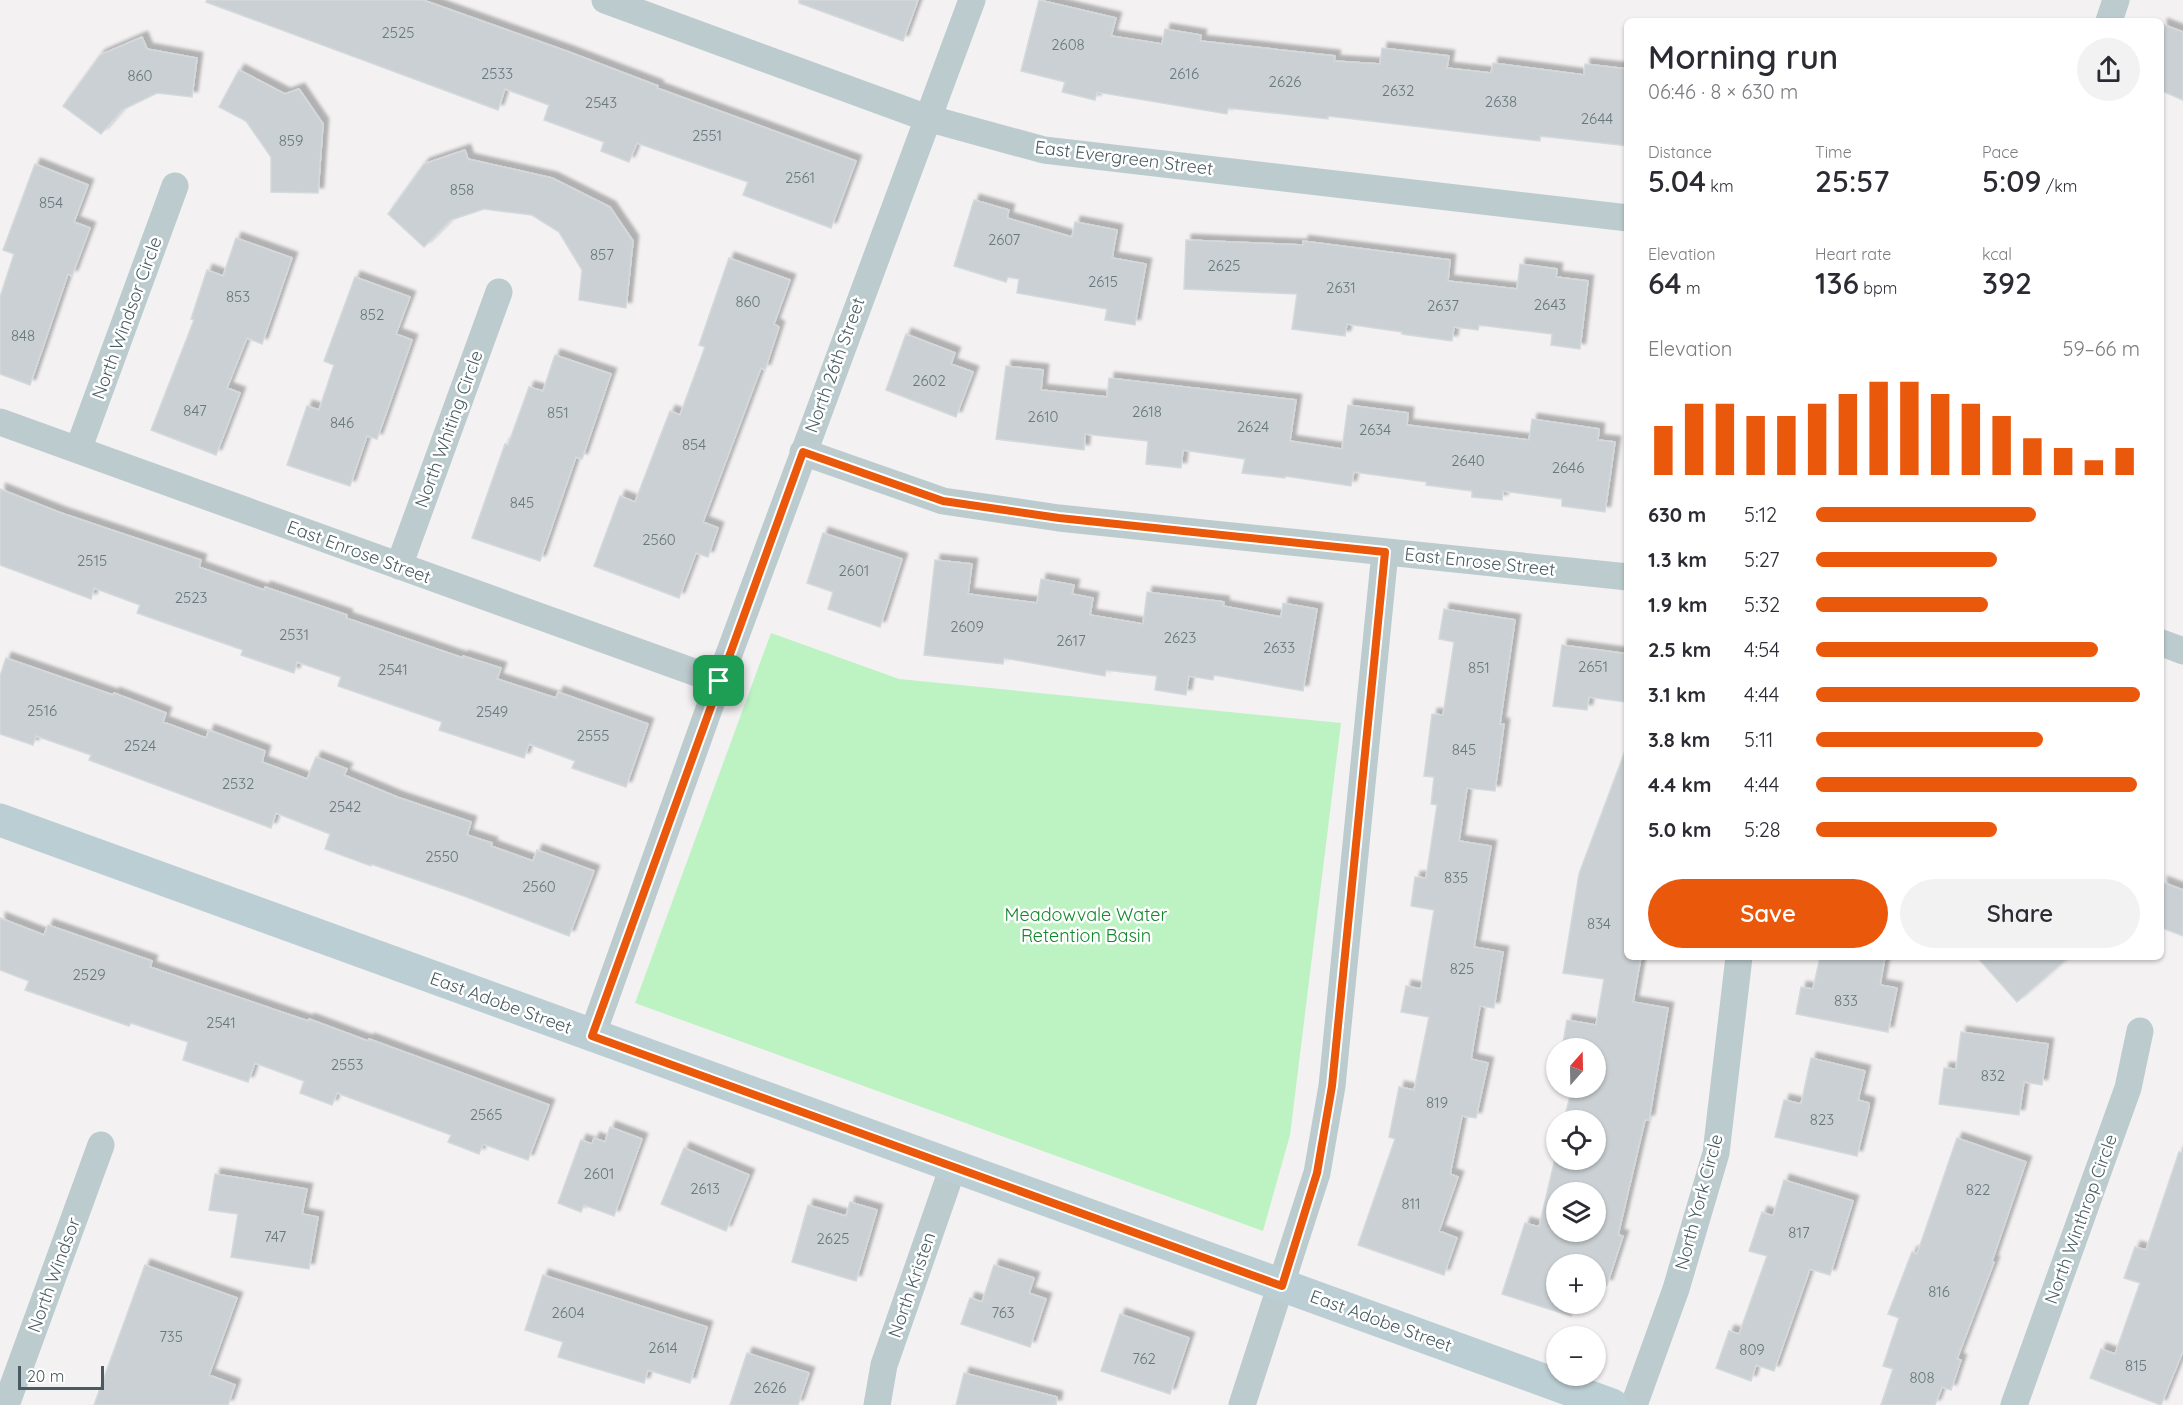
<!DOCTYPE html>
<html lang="en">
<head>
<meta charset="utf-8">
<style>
  :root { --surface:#fff; --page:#f2f2f3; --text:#2b2b33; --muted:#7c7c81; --accent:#ea580c }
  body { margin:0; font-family:Quicksand,sans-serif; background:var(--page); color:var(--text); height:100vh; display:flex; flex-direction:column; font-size:22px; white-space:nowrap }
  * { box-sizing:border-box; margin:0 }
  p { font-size:20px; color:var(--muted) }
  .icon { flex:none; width:33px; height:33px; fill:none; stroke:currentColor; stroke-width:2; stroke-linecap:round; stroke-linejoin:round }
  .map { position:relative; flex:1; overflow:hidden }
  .drawer { position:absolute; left:1624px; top:18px; width:540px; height:942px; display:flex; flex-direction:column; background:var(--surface); border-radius:9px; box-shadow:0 2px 4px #0004 }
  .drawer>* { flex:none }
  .needle { width:39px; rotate:20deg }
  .tools { position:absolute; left:1546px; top:1038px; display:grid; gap:12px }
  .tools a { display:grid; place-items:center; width:60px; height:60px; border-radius:50%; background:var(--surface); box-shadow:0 2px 4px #0004; font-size:30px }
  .scale { position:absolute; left:18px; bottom:15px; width:86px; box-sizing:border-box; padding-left:6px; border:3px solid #475b60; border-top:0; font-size:16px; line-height:21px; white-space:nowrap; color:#475b60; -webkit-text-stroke:4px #fff; paint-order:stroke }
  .pin { position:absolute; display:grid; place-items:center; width:51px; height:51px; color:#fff; margin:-26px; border-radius:12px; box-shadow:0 3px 9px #0006 }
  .round { display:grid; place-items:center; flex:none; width:63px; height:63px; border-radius:32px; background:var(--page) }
  .headline { display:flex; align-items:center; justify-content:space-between; height:102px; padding:0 24px }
  h1 { font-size:33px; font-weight:600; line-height:45px }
  .stats { display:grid; grid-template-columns:repeat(3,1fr); gap:9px; height:102px; padding:6px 24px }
  .stats div { display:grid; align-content:center }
  .stats b { font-size:30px; font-weight:600 }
  .stats small { font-size:16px; font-weight:400 }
  .stats p { font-size:16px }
  .chart { height:168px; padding:12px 24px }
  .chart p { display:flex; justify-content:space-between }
  .chart svg { width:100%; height:108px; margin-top:6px; stroke:var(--accent); stroke-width:6 }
  .primary-button { display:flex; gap:12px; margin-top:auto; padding:12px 24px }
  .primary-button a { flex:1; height:69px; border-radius:36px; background:var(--accent); color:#fff; font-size:24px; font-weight:600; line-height:69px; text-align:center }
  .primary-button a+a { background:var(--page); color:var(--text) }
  ul { padding:0 24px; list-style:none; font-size:20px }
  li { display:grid; grid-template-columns:96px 72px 1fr; align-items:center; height:45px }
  li i { height:15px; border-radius:8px; background:var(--accent) }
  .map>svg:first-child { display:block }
  .green { fill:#bdf2c3 }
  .building { fill:#cad0d3; stroke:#d4d9dc; stroke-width:1.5; fill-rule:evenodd; filter:url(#shadow) }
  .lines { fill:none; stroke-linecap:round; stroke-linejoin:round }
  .street { stroke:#bbcbce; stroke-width:27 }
  .secondary { stroke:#bbced3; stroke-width:33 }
  .route-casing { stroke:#fff; stroke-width:12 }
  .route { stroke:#ea580c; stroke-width:8 }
  .labels { text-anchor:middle; stroke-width:5; stroke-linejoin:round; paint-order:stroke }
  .number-label { font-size:15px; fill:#68787d }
  .street-label { font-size:18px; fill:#475b60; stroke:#fff }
  .park-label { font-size:18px; fill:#12872b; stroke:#fff }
</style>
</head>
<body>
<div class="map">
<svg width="2183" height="1405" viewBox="0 0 2183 1405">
  <defs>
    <filter id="shadow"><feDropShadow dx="5.5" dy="-5.5" stdDeviation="1.5" flood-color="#0004"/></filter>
  </defs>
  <rect width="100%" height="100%" fill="#f3f1f1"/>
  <path class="green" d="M771 633 899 679 1341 723 1290 1135 1263 1231 635 1003Z"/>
  <path class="building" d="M207 0H423L569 52 658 86 657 88 856 161 831 228 743 195 748 182 637 143 629 162 601 151 604 142 544 120 549 105 505 89 498 110 206 2Z
    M799 0H918L903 41 799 3Z
    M1039 0 1116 18 1111 36 1162 44 1165 29 1201 35 1200 41 1335 56 1334 61 1380 64 1382 48 1449 56 1447 68 1491 73 1493 63 1584 75 1585 64 1628 69V146L1540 136V141L1328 116V119L1228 108 1227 114 1097 92 1095 100 1062 92 1065 82 1021 71Z
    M2162 24 2183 32V100L2162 91Z
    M142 37 147 49 197 58 192 97 157 93 122 110 101 134 63 106 100 55Z
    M239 70 285 94 299 89 323 124 318 193 271 192V157L246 121 219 107Z
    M465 150 468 159 552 178 610 207 633 241 626 308 579 300 582 270 559 232 532 215 484 209 451 220 424 247 388 214 424 164Z
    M35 164 88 185 74 222 90 228 72 276 68 274 30 385 0 374V297L14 254 3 250Z
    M974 200 1009 210 1007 218 1072 237 1075 222 1117 230 1112 258 1146 264 1135 325 1105 320 1107 309 1017 293 1019 279 1008 277 1006 282 954 266Z
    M236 238 292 258 262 344 247 338 227 388 240 393 216 455 151 430 194 320 191 319 207 270 223 276Z
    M1186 240 1303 245V241L1450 260 1448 281 1517 289 1520 264 1557 269 1556 277 1588 281 1580 349 1551 345 1552 334 1479 325 1478 330 1454 327 1452 341 1402 334V332L1347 324 1345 336 1292 329 1297 294 1184 289Z
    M729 258 790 280 774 324 779 327 765 370 761 368 703 522 718 528 708 557 696 553 679 598 594 566 620 496 635 502 670 411 680 415 705 347 699 345Z
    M355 277 410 297 396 334 412 340 377 439 367 436 350 486 287 465 307 406 319 410 334 365 324 361Z
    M906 334 955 353 951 364 973 372 956 417 886 390Z
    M555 355 611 374 582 459 576 457 540 561 472 538 505 444 508 445 529 387 543 391Z
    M1006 366 1043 370 1041 390 1107 397 1109 378 1296 400 1290 441 1342 449 1348 405 1408 413 1407 425 1529 440 1532 419 1599 429 1598 440 1615 442 1605 512 1562 506V499L1503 491 1502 500 1472 497V491L1426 485 1427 482 1354 472 1351 486 1285 476V478L1242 473 1245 459 1183 450 1181 468 1146 464 1148 441 1085 434 1084 450 996 439Z
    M0 489 61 513 201 560 199 567 264 590 265 587 347 615 346 618 463 658V656L501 668 497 679 556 698 558 692 648 724 626 787 572 768 575 761 529 744 524 758 439 730 442 722 338 686 341 677 297 662 294 673 241 655 243 650 137 613 140 605 94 588 91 599 0 565Z
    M823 533 902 559 880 627 828 609 833 592 807 583Z
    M935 560 972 564 968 594 1037 603 1041 579 1074 585 1072 594 1093 598 1090 615 1143 624 1147 592 1224 602 1223 606 1281 617 1283 603 1317 609 1303 691 1214 675 1213 680 1189 676 1186 695 1155 690 1157 676 1106 670 1105 676 1004 658 1003 664 924 655Z
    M1444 609 1515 620 1500 724H1504L1495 791 1467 788 1459 841 1491 846 1474 947 1503 952 1494 1008 1480 1006 1471 1059 1488 1063 1476 1118 1462 1116 1450 1174 1458 1177 1439 1231 1457 1238 1444 1275 1358 1245 1395 1139 1389 1137 1399 1087 1414 1090 1429 1017 1401 1012 1406 986 1421 989 1434 910 1411 906 1415 877 1426 878 1437 805 1431 804 1434 777 1424 776 1432 714 1443 715 1454 642 1439 639Z
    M1562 645 1628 654V681L1625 702 1589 697 1587 710 1553 706Z
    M6 658 113 695 114 693 166 713 163 722 206 738 209 730 265 751 262 762 307 779 316 757 347 769 344 775 397 797 471 822 467 835 492 843 491 846 533 861 537 850 594 871 569 936 464 896 371 864V866L325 849 330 834 276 813 271 828 89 760 91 755 36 736 33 745 0 734V676Z
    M1625 751H1628V957H1641L1633 1002 1668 1008 1649 1120H1645L1618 1235 1623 1236 1607 1285 1596 1282V1264H1557V1304H1575L1571 1316 1502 1294 1525 1223 1539 1227 1557 1150V1160H1596V1120H1564L1572 1088H1596V1048H1562L1567 1020 1596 1025 1604 979 1563 973 1579 874ZM1557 1192H1596V1232H1557Z
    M2162 882 2183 890V936L2162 928Z
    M0 918 44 935 48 925 152 961 150 967 308 1021 309 1019 368 1041 369 1039 549 1105 528 1160 483 1144 479 1154 448 1142 451 1135 337 1093 332 1105 300 1093 304 1081 255 1063 248 1082 183 1060 188 1042 131 1023 129 1026 25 990 29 981 0 970Z
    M1820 957H1885L1880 985 1897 988 1888 1032 1796 1014 1801 987 1813 989Z
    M1977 957H2069L2017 1002Z
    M1961 1032 2048 1044 2042 1085 2024 1082 2019 1115 1939 1104 1944 1068 1956 1069Z
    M1811 1058 1865 1071 1858 1100 1869 1103V1107L1857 1156 1775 1137 1784 1100 1801 1104Z
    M610 1127 642 1139 614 1216 584 1205 581 1212 558 1203 581 1140 592 1144 594 1138 605 1142Z
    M1957 1138 2026 1162 1992 1261 1994 1262 1957 1359 1961 1360 1951 1390 1942 1387 1935 1405H1881L1893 1369 1883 1366 1899 1318 1888 1314 1912 1252 1917 1254Z
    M684 1148 749 1175 726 1231 661 1204Z
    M2179 1152 2183 1153V1351L2161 1405 2090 1378 2101 1349 2115 1354 2140 1283 2124 1278 2135 1247 2146 1250Z
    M215 1174 307 1189 302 1214 318 1217 309 1269 231 1257 238 1214 209 1210Z
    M1784 1180 1853 1201 1830 1275 1810 1269 1774 1371 1756 1365 1751 1381 1716 1368 1729 1331 1739 1334 1767 1256 1749 1251 1762 1212 1773 1216Z
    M850 1202 877 1210 856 1281 792 1262 808 1205 846 1216Z
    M145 1265 237 1298 209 1375 235 1385 228 1405H94Z
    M994 1265 1034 1278 1029 1293 1046 1299 1030 1347 961 1324 970 1298 982 1302Z
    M543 1275 707 1327 690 1383 648 1370 644 1383 558 1357 563 1342 525 1330Z
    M1120 1314 1189 1338 1170 1394 1101 1371Z
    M747 1353 809 1373 798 1405H730Z
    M964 1373 1057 1397 1056 1405H956Z"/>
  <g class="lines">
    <path class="street" d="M605 0 927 118 1044 150 1628 218
      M2109 21 2116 0
      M0 422 719 681
      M78 450 175 186
      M803 452 943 501 1059 518 1628 577
      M399 566 499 292
      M2162 643 2183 651
      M592 1036 719 681 972 0
      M6 1405 101 1145
      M877 1405 884 1365 953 1167
      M1242 1405 1317 1173 1332 1086 1385 552
      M1634 1405 1676 1289 1716 1153 1739 957
      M2014 1405 2128 1088 2140 1031"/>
    <path class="secondary" d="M0 820 1612 1405"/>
  </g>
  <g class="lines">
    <g class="route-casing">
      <path id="route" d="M803 452 943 501 1059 518 1385 552 1332 1086 1317 1173 1282 1286 592 1036Z"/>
    </g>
    <use href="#route" class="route"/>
  </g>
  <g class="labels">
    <g class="number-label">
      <text x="398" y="38">2525</text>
      <text x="1068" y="50">2608</text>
      <text x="497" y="79">2533</text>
      <text x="1184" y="79">2616</text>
      <text x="140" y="81">860</text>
      <text x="1285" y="87">2626</text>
      <text x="1398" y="96">2632</text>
      <text x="1501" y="107">2638</text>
      <text x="601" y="108">2543</text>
      <text x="1597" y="124">2644</text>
      <text x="707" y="141">2551</text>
      <text x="291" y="146">859</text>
      <text x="800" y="183">2561</text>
      <text x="462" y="195">858</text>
      <text x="51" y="208">854</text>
      <text x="1004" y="245">2607</text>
      <text x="602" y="260">857</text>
      <text x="1224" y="271">2625</text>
      <text x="1103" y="287">2615</text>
      <text x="1341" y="293">2631</text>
      <text x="238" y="302">853</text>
      <text x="748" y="307">860</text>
      <text x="1550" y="310">2643</text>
      <text x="1443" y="311">2637</text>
      <text x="372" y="320">852</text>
      <text x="23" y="341">848</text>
      <text x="929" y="386">2602</text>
      <text x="195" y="416">847</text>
      <text x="1147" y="417">2618</text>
      <text x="558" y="418">851</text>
      <text x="1043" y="422">2610</text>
      <text x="342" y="428">846</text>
      <text x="1253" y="432">2624</text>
      <text x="1375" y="435">2634</text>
      <text x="694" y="450">854</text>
      <text x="1468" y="466">2640</text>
      <text x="1568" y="473">2646</text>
      <text x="522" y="508">845</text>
      <text x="659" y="545">2560</text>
      <text x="92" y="566">2515</text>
      <text x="854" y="576">2601</text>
      <text x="191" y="603">2523</text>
      <text x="967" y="632">2609</text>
      <text x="294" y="640">2531</text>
      <text x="1180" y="643">2623</text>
      <text x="1071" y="646">2617</text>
      <text x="1279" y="653">2633</text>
      <text x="1593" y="672">2651</text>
      <text x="1479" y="673">851</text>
      <text x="393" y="675">2541</text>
      <text x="42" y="716">2516</text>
      <text x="492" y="717">2549</text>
      <text x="593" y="741">2555</text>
      <text x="140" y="751">2524</text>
      <text x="1464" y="755">845</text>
      <text x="238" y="789">2532</text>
      <text x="345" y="812">2542</text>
      <text x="442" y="862">2550</text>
      <text x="1456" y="883">835</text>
      <text x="539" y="892">2560</text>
      <text x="1599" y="929">834</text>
      <text x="1462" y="974">825</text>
      <text x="89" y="980">2529</text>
      <text x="1846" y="1006">833</text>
      <text x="221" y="1028">2541</text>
      <text x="347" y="1070">2553</text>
      <text x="1993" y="1081">832</text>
      <text x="1437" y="1108">819</text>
      <text x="486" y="1120">2565</text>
      <text x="1822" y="1125">823</text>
      <text x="599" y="1179">2601</text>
      <text x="705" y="1194">2613</text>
      <text x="1978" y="1195">822</text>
      <text x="1411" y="1209">811</text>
      <text x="1799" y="1238">817</text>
      <text x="275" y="1242">747</text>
      <text x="833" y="1244">2625</text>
      <text x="1939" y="1297">816</text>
      <text x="568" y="1318">2604</text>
      <text x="1003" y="1318">763</text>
      <text x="171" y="1342">735</text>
      <text x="663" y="1353">2614</text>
      <text x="1752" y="1355">809</text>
      <text x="1144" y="1364">762</text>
      <text x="2136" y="1371">815</text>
      <text x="1922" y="1383">808</text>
      <text x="770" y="1393">2626</text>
    </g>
    <g class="street-label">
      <text transform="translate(1124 158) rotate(7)" y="6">East Evergreen Street</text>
      <text transform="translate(127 318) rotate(-70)" y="6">North Windsor Circle</text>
      <text transform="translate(835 365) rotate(-70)" y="6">North 26th Street</text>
      <text transform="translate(449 429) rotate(-70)" y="6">North Whiting Circle</text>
      <text transform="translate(359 552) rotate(20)" y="6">East Enrose Street</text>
      <text transform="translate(1480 562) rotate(6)" y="6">East Enrose Street</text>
      <text transform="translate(501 1003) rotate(20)" y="6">East Adobe Street</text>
      <text transform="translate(1699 1202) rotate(-75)" y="6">North York Circle</text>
      <text transform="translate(2081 1219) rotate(-70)" y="6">North Winthrop Circle</text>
      <text transform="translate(54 1275) rotate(-70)" y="6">North Windsor</text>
      <text transform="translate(912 1285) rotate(-71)" y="6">North Kristen</text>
      <text transform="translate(1381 1321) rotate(20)" y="6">East Adobe Street</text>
    </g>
    <g class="park-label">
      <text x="1086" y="921">Meadowvale Water<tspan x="1086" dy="21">Retention Basin</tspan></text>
    </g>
  </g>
</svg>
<div class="tools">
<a><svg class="needle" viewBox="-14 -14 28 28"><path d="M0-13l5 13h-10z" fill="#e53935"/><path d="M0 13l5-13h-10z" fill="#7c7c81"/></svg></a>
<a><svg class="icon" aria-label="locate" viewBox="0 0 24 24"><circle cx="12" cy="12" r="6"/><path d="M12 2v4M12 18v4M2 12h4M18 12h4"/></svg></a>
<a><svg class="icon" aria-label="layers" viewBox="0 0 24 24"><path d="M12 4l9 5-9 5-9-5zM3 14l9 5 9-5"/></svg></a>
<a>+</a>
<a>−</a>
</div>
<div class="scale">20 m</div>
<div class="pin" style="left:719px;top:681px;background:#1e9e55"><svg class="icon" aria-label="arrive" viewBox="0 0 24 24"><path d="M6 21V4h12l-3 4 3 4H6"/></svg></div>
<section class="drawer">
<div class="headline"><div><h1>Morning run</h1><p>06:46 · 8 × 630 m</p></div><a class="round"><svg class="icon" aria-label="share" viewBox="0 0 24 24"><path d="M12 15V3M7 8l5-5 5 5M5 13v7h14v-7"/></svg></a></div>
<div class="stats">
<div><p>Distance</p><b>5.04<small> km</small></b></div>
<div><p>Time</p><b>25:57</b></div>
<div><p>Pace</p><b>5:09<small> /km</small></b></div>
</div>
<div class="stats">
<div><p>Elevation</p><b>64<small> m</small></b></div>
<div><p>Heart rate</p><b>136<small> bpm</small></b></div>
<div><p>kcal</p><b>392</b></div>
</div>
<div class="chart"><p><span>Elevation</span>59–66 m</p>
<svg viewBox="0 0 160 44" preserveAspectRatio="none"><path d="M5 44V24M15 44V15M25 44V15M35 44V20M45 44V20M55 44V15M65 44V11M75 44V6M85 44V6M95 44V11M105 44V15M115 44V20M125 44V29M135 44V33M145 44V38M155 44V33"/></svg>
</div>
<ul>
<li><b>630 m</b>5:12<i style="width:68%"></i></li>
<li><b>1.3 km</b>5:27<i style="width:56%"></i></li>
<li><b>1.9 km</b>5:32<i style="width:53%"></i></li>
<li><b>2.5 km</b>4:54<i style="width:87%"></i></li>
<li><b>3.1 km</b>4:44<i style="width:100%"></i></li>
<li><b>3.8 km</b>5:11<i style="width:70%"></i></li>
<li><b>4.4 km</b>4:44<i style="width:99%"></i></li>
<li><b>5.0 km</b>5:28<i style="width:56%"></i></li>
</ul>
<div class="primary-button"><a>Save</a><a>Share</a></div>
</section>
</div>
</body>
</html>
